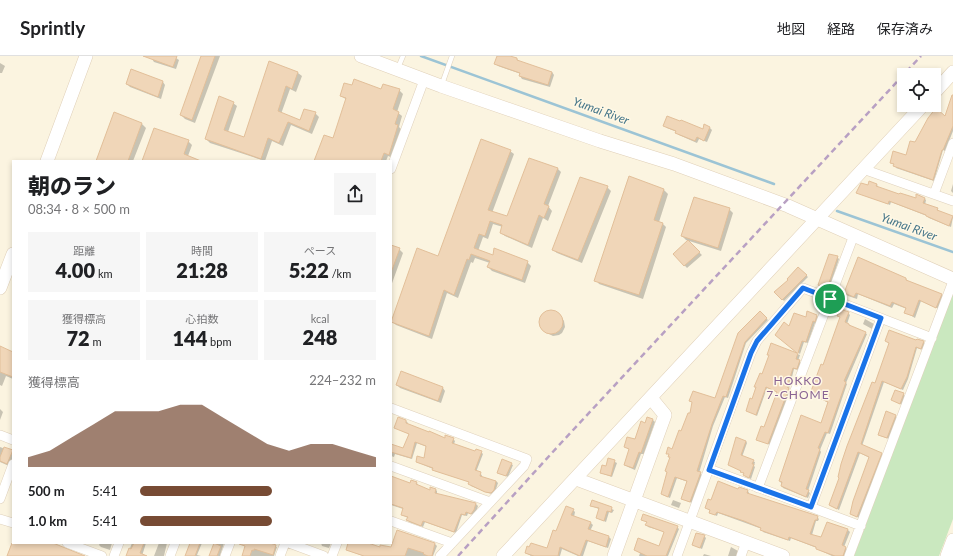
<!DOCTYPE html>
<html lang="ja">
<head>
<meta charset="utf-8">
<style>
  :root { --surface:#fff; --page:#f6f6f6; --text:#202124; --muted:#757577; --line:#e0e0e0; --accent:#774b34 }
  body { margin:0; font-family:Lato,"Noto Sans JP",sans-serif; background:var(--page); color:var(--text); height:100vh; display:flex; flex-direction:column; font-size:15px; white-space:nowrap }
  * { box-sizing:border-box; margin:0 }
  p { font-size:13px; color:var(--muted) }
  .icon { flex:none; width:22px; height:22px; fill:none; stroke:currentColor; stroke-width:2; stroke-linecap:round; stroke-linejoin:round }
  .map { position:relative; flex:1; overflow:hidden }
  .side { position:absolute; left:12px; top:104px; width:380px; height:384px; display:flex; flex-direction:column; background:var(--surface); border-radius:0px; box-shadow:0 2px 6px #0003 }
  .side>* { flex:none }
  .buttons { position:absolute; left:897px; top:12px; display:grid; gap:8px }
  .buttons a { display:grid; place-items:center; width:44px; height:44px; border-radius:0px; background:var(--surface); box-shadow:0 2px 6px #0003; font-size:20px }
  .pin { position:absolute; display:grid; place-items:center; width:34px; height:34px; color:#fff; margin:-17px; border:2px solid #fff; border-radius:50%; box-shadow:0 1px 4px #0007 }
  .round { display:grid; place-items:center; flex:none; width:42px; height:42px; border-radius:0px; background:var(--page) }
  .head { display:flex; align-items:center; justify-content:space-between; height:68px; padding:0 16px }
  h1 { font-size:22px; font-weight:800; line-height:30px }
  .figures { display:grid; grid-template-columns:repeat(3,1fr); gap:6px; height:68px; padding:4px 16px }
  .figures div { display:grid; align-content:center; border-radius:0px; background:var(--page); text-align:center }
  .figures b { font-size:20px; font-weight:800 }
  .figures small { font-size:11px; font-weight:400 }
  .figures p { font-size:11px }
  .chart { height:112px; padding:8px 16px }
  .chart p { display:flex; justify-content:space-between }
  .chart svg { width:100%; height:72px; margin-top:4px; fill:var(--accent); opacity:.7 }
  ul { padding:0 16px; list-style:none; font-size:13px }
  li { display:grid; grid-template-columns:64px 48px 1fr; align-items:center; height:30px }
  li i { height:10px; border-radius:5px; background:var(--accent) }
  header { display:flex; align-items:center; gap:24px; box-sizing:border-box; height:56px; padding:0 20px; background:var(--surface); border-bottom:1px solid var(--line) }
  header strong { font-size:19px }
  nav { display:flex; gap:22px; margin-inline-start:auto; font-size:14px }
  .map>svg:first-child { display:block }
  .green { fill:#cae8bf }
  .shadow { fill:#0003 }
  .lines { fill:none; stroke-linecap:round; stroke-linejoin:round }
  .stream { stroke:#9cc4d5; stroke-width:2.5 }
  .building { fill:#f0d6b8; stroke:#e2bf99 }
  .lane-casing { stroke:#dfd1bc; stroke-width:5.5 }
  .street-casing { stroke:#dfd1bc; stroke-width:10 }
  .secondary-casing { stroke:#e0d0b8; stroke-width:14 }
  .lane { stroke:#fff; stroke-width:4.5 }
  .street { stroke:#fff; stroke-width:9 }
  .secondary { stroke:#fff; stroke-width:13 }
  .rail { stroke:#b8a0c3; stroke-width:2.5; stroke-dasharray:6 4; stroke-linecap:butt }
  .route-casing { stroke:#fff; stroke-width:8 }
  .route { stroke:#1a73e8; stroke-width:5 }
  .labels { text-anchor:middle; stroke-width:3; stroke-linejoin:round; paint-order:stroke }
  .water-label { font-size:12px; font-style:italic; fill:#46768a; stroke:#fff8e5 }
  .neighbourhood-label { font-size:12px; letter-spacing:1px; fill:#8a6494; stroke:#fff8e5 }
</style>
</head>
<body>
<header>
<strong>Sprintly</strong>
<nav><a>地図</a><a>経路</a><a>保存済み</a></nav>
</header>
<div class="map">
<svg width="953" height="500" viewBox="0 0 953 500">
  <rect width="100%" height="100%" fill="#fbf4e0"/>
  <path class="green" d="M953 234V463L939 500H854Z"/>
  <path class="shadow" d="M153 0H173L179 4 176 13 154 6 152 3Z
    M203 0H220L195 67 185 63 181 59Z
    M498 0H507L517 3 519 6 552 16 554 19 550 31 522 23 520 20 521 18 498 10 495 7Z
    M270 6 298 17 302 20 296 36 290 33 281 58 300 65 315 57 319 61 312 78 291 69 283 90 272 85 265 105 210 87 206 83 233 47 237 50 228 76 244 82Z
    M0 7 5 10 2 17H0Z
    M163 26 165 29 161 43 130 31 127 28Z
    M399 34 403 38 397 56 402 60 399 71 402 74 393 102 388 100 386 105H315L334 84 347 44 341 40 382 35Z
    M953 42V75L945 95 943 94 934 125 896 112 895 109 891 107 907 100 915 87 946 61Z
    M115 57 142 68 146 72 133 105H97Z
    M664 69 703 74 710 72 712 74 707 86 699 83 697 87 679 79 677 76 667 72Z
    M188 85 192 89 188 100 200 105H143Z
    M510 95 514 98 492 157 508 162 557 112 561 116 548 150 552 155 548 165 543 162 532 192 505 180 501 177 503 171 493 168 488 183 483 181 478 195 494 201 527 206 531 210 525 227 492 215 488 211 490 207 475 202 473 207 471 206 458 242 447 237 432 283 396 269 392 265 438 202Z
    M629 121 664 134 668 138 659 166 662 167 666 171 643 243 599 228 596 224Z
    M877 128 878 132 916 144 924 142 926 144 925 149 937 153 939 155 953 161 951 171 929 162 927 160 891 146 890 149 857 136 869 130Z
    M953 128V137L951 135Z
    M607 131 611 135 582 207 557 197 553 194Z
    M729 153 733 157 721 195 686 184 682 180Z
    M688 186 702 199 687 212 675 199Z
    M391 190 399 193 403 197 391 230Z
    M837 201 839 203 829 234 821 231 819 229Z
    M798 212 808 221 784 245 776 237 789 224Z
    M906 223 908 225 941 238 944 241 939 253 921 245 915 262 905 256 907 253 894 248 892 252 858 238 857 243 848 240 845 237Z
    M552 256 562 262 564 265 565 271 562 277 559 279 553 280 547 277 541 268V262L546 257Z
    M760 256 768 264 746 287 728 342 725 341 713 370 699 417 702 419 692 447 682 443 688 426 677 422 670 442 663 439 668 417 666 415 671 402 668 397 673 394 690 358 693 347 690 344H715Z
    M848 257 850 259 847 268 867 278 846 327 847 328 830 378 827 377 820 394 821 396 808 435 810 437 808 442 783 432 780 425 822 368 829 347 811 338Z
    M817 260 819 261 816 267H815L808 287 804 286 800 298 778 280 789 272 806 262Z
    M865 263 874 268 872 273 863 268Z
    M886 285 923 286 925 288 923 294 917 292 908 323 903 334 884 326 862 390 883 399 859 462 851 458 870 402 860 397 839 454 830 449 890 288Z
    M771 289 800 299 798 305 801 307 799 314 794 313 789 333 791 335 770 389 757 383 765 372 778 336 767 332 757 360 747 354 753 344 757 332 755 331 763 319 770 300 768 298Z
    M0 291 13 297V323L6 320 2 330 0 329Z
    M397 329 443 332 445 335 441 347 400 332Z
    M903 338 905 340 902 349 892 344Z
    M0 353 3 356 0 364Z
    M895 360 897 362 889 383 881 380 879 378Z
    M653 364 655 366 644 398H641L635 414 628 411 625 409 630 394 625 391 636 384 646 368Z
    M406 365 408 367 407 368 445 383H453L455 385 454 388 476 396H481L483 398 476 416 482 419 481 422 496 425 498 427 495 436 493 438 488 437 471 430 470 428V426L435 415 433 413 419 407 417 405 424 403 427 391 417 387 412 403 395 398 394 401 391 400V389L404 394 409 378 396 372Z
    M746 385 747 387 742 401 755 406 754 410 755 411 751 423 746 421 742 415 729 409Z
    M0 391 13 396V401L9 410 0 406Z
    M609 403 617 407 612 421 601 417 607 411Z
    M511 408 513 409 508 421 498 417Z
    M391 421 411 428 416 427 418 428 417 430 430 435 436 434 437 435V438L476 448 478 450 476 456 473 459 468 457 467 460 462 459 456 477 425 466 423 471 409 466 408 464V462L402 459 403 453 391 449Z
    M739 434 747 435 749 436 748 438 817 461 819 463 818 465H816L812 479 822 483 828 467 848 474 850 476 844 491 847 493 845 500H832L819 494 817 492 791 482 790 485 763 476 762 473 718 457 717 460 712 458 710 457 711 455 706 452Z
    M673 444 681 447 679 452 671 449Z
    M593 445 614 454 612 457 609 456 606 466 599 463V453L591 450Z
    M573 454 575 456 574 461 590 466 593 469 590 475 609 481 611 483 608 492 588 485 583 500H578L562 493 560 500H531L526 497 547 493 557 477Z
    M642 463 677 471 679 473 668 500H639L640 497 635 494 660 491 665 476 648 471 647 469V466Z
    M398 475 435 488 437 490 433 500H363L347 494 349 487H365L380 492H392Z
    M704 480 706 482 702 493 693 489Z
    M100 487H112L110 494 101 491 99 489Z
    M132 487H146L142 500H127Z
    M159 487H167L164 500H154Z
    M190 487H202L197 499 201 500H186Z
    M215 487H224L220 500H210Z
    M248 487H266L277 491 274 500H243Z
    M321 487H331L329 492 322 490Z
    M731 491 738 495 737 500H728Z
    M704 498 711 500H703Z"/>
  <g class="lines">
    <path class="stream" d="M421 0 774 128
      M837 155 953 196"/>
  </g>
  <path class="building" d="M143 0H177L173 11Z
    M201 0H215L192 64 180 59Z
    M497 0H510L517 2V4L552 16 548 29 519 20 520 17 494 8Z
    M269 5 298 16 292 33 286 30 278 55 300 64 304 53 316 56 309 75 288 66 279 87 268 82 261 103 205 83 219 40 234 46 224 74 244 81Z
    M131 13 163 25 158 41 126 28Z
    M354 23 381 33 383 28 400 33 393 53 399 56 395 68 398 69 389 99 384 97 381 105H314L324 79 333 82 346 42 340 40 344 27 352 29Z
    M952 39H953V70L943 94H942L933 124 893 110 894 108 890 107 893 95 906 99 910 85 915 86 928 62 936 52 945 60Z
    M114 56 142 67 128 105H96Z
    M667 60 680 65 681 64 703 73 704 68 710 71 704 85 697 81 695 85 675 77 676 75 663 70Z
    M154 72 189 84 184 98 201 105H142Z
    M481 83 511 94 488 154 507 160 529 102 558 112 544 148 549 150 544 162 539 159 528 189 500 177 502 169 490 165 485 180 479 178 474 192 493 199 494 192 528 205 522 224 487 211 490 205 471 198 469 204 467 203 454 239 444 234 429 280 391 266 417 192 438 200Z
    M629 120 664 133 654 164 663 167 639 239 594 225Z
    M580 121 608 130 578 204 552 194Z
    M869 125 877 128 876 130 899 138 900 137 916 142V138L925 142 923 147 938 152 937 154 953 160 949 170 926 160V159L889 145 888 148 856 137 861 127 868 129Z
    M694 141 730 152 718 192 681 180Z
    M688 184 700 196 684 210 673 198Z
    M391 189 400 192 392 214H391Z
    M829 198 838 200 827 233 818 229Z
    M858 201 906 222V224L942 238 936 252 919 244 913 260 904 257 906 252 892 246 890 250 856 237 854 241 844 237Z
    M798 211 807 219 782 244 774 236 788 224 787 223Z
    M840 253 849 256 845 266 849 268V269L866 276 844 325 846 326 828 377 825 376 818 392 820 393 806 433 809 434 806 441 781 430 782 426 779 425 801 359 821 367 828 346 810 338 821 308 823 309 840 261 837 260Z
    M539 266a12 12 0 1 1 24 0a12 12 0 1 1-24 0Z
    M760 255 767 262 745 286 726 341 723 340 712 368 697 415 701 416 690 446 681 443 687 425 675 421 668 441 661 438 667 416 665 415 670 401H668L669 398H666L668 391 672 393 679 374 681 375 688 357H690L692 346 689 345 693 335 715 342 738 277Z
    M807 255 817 259 815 266 813 265 806 286 802 285 796 303 800 304 797 313 793 312 787 331 789 332 768 388 756 384 761 370 764 371 777 336 766 331 756 359 746 355 750 342 752 343 756 331H754L760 317 762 318 769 299H767L771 287 797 297 775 279 784 266 789 270 794 257 806 261Z
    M889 274 916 284 917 283 924 285 921 293 916 291 907 321 901 333 882 325 861 388 882 397 857 461 850 458 853 445 869 401 858 396 837 453 829 449 839 422 838 421 841 408 847 390 872 326 875 327 889 287 885 285Z
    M0 290 13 296V321L0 316Z
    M401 315 443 331 438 345 396 329Z
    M895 334 904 337 900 348 891 344Z
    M886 355 896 359 887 382 878 379Z
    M398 361 406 364V367L429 376V375L445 382V379L454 382 452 387 475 395 476 393 482 395 475 414 481 416 480 420 496 425 494 434 491 437 485 436 468 428 469 426 432 414 433 412 416 406 417 400 424 402 426 390 415 386 411 402 391 396V388L403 392 409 378 394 372Z
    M647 361 653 363 641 397 639 396 633 412 624 409 629 393 624 391 627 381 635 383 641 365 645 367Z
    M736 381 746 385 741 399 754 404 752 408H754L749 422 743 419 744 417 740 416 741 415 728 409Z
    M4 391 13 394 7 408 0 405V401Z
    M608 402 615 404 611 420 600 417 602 409 606 410Z
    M502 403 512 407 506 420 497 417Z
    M391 420 410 427 411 424 417 426 416 428 430 434V431L436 433 435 437 476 447 474 454 471 458 466 456 465 459 461 458 454 476 423 465 421 470 406 464 408 461 401 459 403 452 391 448Z
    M718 425 738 433 739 431 748 434 747 437 818 460 817 464H815L810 478 821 481 827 466 848 473 842 489 846 491 843 500H835L816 493V491L789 481 788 484 760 474 761 472 744 465 717 456 715 459 709 457 710 454 705 452 708 443 711 444Z
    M592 444 612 451 611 456 607 455 604 465 596 462 599 452 590 450Z
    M566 450 574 453 571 459 591 466 588 473 609 480 606 491 586 484 580 500 560 491 558 500H534L525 497 527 490 529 491 531 487 547 492 553 474 556 475Z
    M643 458 678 470 666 500H647L634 494 638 482 659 490 664 476 645 469 647 466 641 464Z
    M397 474 435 487 432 500H428L423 498 424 497 408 492 405 500H364L346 494 348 487H368L380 491V489L391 491Z
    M696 477 705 479 700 492 692 489Z
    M12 487H53L85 500H7Z
    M134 487H144L140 497 147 500H126L129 492 131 493Z
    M190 487H200L195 500H185Z
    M214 487 221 490 217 500H209Z
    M239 487H270L276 489 273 499 254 493V495L252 494 250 500H242L245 490 239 488Z"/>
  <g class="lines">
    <g class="lane-casing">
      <path id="lane" d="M398 12 403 0
        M442 28 452 0"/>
    </g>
    <g class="street-casing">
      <path id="street" d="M391 113 424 24
        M863 113 953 145
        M934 138 953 87
        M391 352 527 403 524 410 440 500
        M0 379 13 384
        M391 410 490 446
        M709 413 861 470
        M758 432 854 179
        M0 443 13 408
        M811 451 881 262
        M0 463 13 467
        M391 465 452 487
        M67 487 102 500
        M289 487 324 500
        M114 500 119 487
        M170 500 175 487
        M225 500 230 487
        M280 500 285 487
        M332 500 337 487
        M677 500 751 297 757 285 803 232 932 282
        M741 500 746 486
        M849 500 953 225"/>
    </g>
    <g class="secondary-casing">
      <path id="secondary" d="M361 0 441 30 600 85 674 108 788 150 953 223
        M934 37 953 16
        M47 105 86 0
        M0 232 13 198
        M576 423 783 500
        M503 500 923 49
        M614 500 665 359 651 342
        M947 500 953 484"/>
    </g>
    <use href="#lane" class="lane"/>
    <use href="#street" class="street"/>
    <use href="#secondary" class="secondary"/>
    <path class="rail" d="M458 500 561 387 921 0"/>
  </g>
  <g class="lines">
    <g class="route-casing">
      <path id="route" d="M803 232 881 262 811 451 709 414 751 297 757 285Z"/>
    </g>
    <use href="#route" class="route"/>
  </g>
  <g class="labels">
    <g class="water-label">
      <text transform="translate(601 55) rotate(20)" y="4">Yumai River</text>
      <text transform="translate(909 171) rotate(20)" y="4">Yumai River</text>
    </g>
    <g class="neighbourhood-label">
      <text x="798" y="329">HOKKO<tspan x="798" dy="14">7-CHOME</tspan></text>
    </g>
  </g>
</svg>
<div class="buttons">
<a><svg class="icon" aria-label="locate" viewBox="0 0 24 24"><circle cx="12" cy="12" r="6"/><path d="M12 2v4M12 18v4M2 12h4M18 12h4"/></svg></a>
</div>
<div class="pin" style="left:830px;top:243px;background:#1e9e55"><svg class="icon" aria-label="arrive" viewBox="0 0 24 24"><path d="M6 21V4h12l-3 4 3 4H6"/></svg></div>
<section class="side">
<div class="head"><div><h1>朝のラン</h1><p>08:34 · 8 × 500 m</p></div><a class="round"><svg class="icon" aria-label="share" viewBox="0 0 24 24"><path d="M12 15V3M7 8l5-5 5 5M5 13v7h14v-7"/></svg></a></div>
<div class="figures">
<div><p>距離</p><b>4.00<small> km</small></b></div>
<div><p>時間</p><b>21:28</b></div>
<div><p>ペース</p><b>5:22<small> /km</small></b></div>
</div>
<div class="figures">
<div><p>獲得標高</p><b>72<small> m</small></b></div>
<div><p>心拍数</p><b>144<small> bpm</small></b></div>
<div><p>kcal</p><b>248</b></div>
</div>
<div class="chart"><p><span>獲得標高</span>224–232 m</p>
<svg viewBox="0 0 160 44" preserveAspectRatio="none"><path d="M0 44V38L10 34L20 26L30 18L40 10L50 10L60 10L70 6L80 6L90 14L100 22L110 30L120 34L130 30L140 30L150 34L160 38V44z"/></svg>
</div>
<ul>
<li><b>500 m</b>5:41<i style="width:56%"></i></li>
<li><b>1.0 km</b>5:41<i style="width:56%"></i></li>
</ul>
</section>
</div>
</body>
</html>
